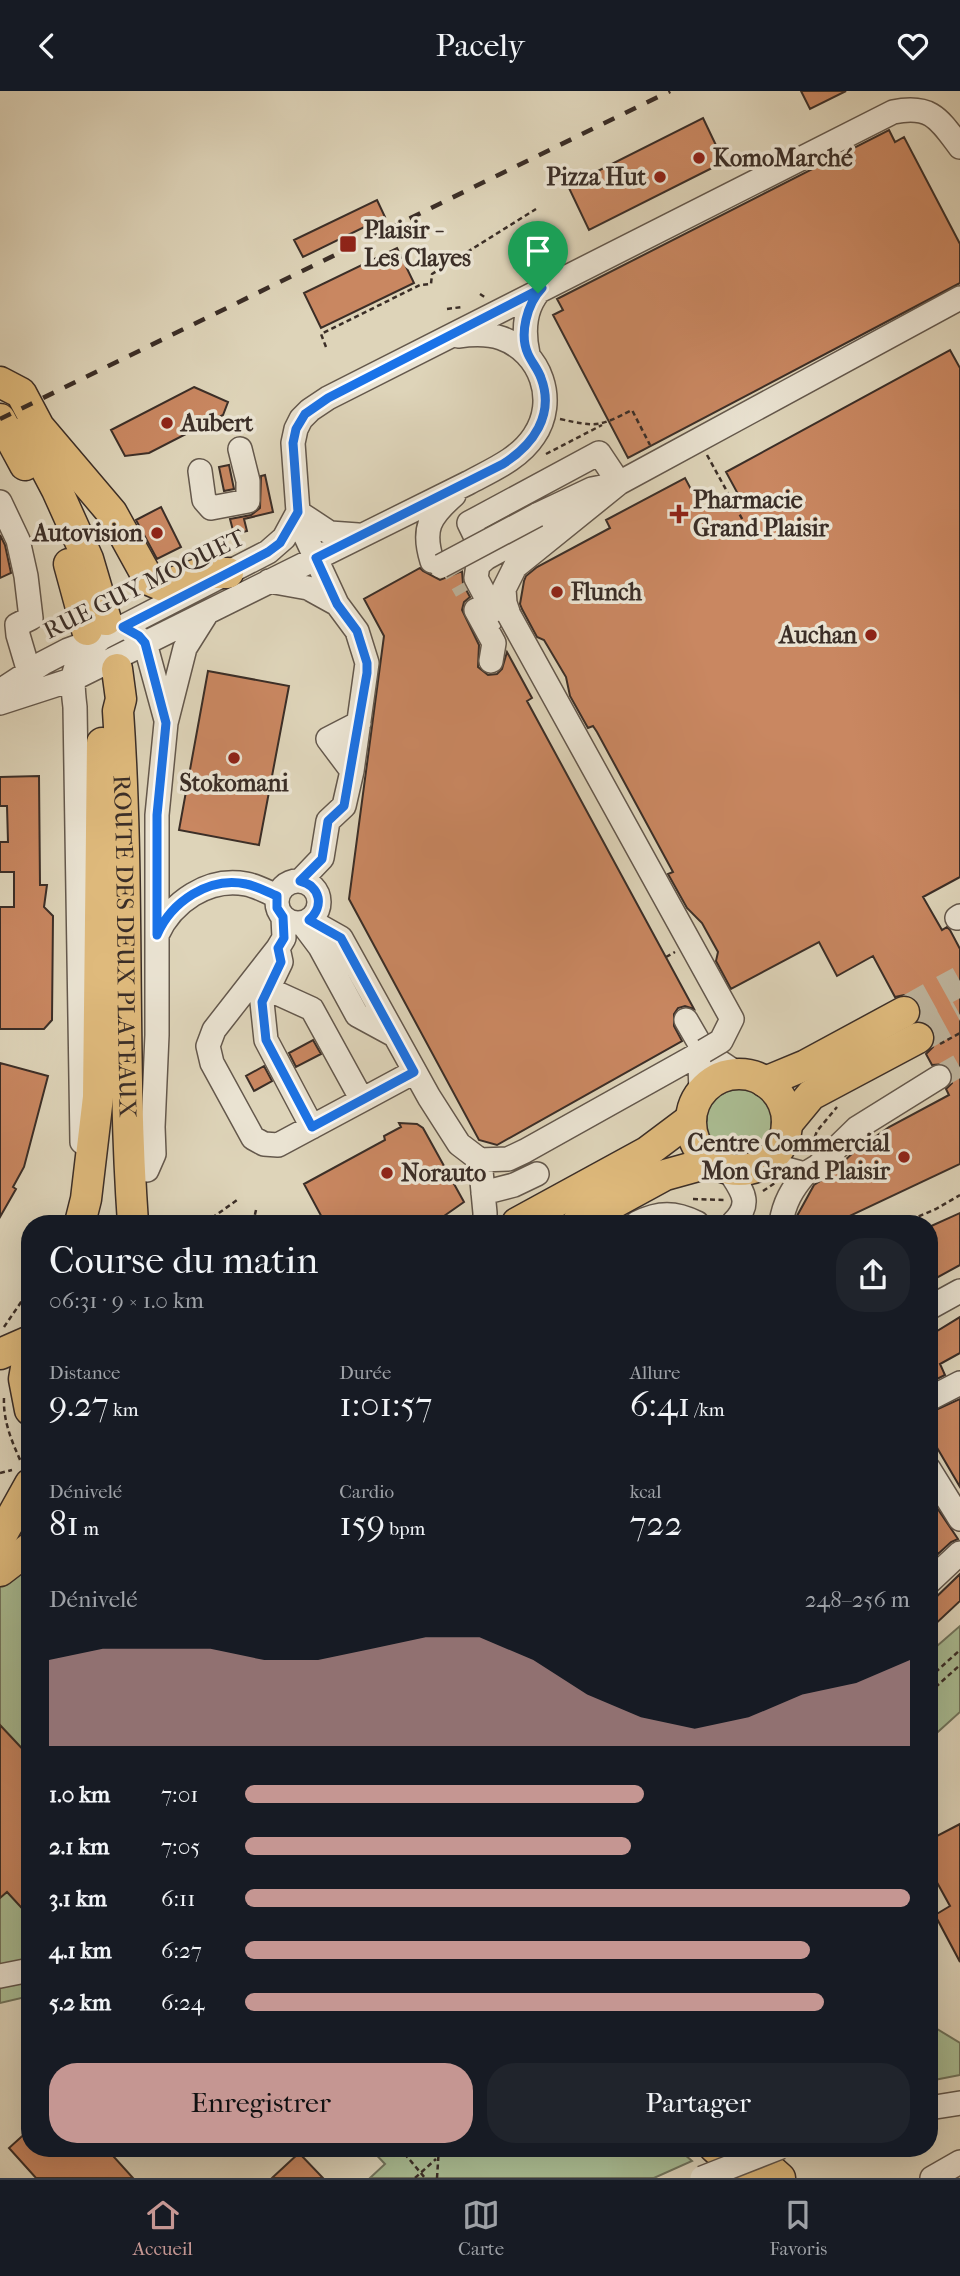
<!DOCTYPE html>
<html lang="fr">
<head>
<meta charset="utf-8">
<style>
  :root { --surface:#171b24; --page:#20242c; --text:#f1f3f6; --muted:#9ea1a6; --line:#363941; --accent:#c59692 }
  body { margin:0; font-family:"IM FELL French Canon",serif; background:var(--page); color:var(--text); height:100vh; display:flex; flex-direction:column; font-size:26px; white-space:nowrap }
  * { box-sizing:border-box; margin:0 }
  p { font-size:23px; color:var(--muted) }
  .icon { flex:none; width:38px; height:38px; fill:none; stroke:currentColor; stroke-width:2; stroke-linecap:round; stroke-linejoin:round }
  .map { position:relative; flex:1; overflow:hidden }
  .details { position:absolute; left:21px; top:1124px; width:917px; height:942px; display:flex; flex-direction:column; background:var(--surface); border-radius:28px; box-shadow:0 7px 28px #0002 }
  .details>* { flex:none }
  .pin { position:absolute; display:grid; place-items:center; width:60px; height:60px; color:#fff; margin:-72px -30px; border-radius:50% 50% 50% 0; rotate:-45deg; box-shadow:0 0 7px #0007 }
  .pin .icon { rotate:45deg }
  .round { display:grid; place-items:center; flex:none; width:74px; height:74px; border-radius:28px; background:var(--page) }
  .head { display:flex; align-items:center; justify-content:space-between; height:119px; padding:0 28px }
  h1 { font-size:38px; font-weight:600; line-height:52px }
  .figures { display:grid; grid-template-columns:repeat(3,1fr); gap:10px; height:119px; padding:7px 28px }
  .figures div { display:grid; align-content:center }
  .figures b { font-size:35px; font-weight:600 }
  .figures small { font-size:19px; font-weight:400 }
  .figures p { font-size:19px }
  .chart { height:196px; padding:14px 28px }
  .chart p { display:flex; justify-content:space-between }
  .chart svg { width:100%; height:126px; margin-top:7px; fill:var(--accent); opacity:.7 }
  .cta { display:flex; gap:14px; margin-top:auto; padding:14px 28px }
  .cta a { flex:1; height:80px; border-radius:28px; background:var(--accent); color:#111; font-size:28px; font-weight:600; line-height:80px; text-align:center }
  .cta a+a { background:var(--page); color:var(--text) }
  ul { padding:0 28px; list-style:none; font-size:23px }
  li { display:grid; grid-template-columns:112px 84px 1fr; align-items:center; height:52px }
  li i { height:18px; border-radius:9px; background:var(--accent) }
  header { display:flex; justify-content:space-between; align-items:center; height:91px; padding:0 28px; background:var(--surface); font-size:32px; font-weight:600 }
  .tab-bar { display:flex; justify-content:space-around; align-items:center; height:98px; border-top:2px solid var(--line); background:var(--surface); font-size:19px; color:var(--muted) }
  .tab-bar a { display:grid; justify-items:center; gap:4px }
  .tab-bar .selected { color:var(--accent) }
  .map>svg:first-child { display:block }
  .green { fill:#abbe94; stroke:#73765e; stroke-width:2 }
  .building { fill:#c98761; stroke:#3b2e27; stroke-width:2 }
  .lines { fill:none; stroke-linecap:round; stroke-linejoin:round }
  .minor-tunnel { stroke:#bdb39c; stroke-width:23; stroke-dasharray:23 11; stroke-linecap:butt }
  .major-tunnel { stroke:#bdb39c; stroke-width:30; stroke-dasharray:30 15; stroke-linecap:butt }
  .minor-casing { stroke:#64584c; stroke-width:26 }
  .major-casing { stroke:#3b2e27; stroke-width:33 }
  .path { stroke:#3b2e27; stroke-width:2.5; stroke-dasharray:5 3.5; stroke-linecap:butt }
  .minor { stroke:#eae3d2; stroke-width:23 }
  .major { stroke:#dfba7c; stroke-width:30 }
  .rail { stroke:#3b2e27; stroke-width:4.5; stroke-dasharray:12 12; stroke-linecap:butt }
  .minor-bridge-casing { stroke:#64584c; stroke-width:26; stroke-linecap:butt }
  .minor-bridge { stroke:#eae3d2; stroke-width:23 }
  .route-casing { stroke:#fff; stroke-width:14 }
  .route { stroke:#1a73e8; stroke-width:9 }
  .poi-dot { fill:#8f2418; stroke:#eae3d2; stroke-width:2.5 }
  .labels { text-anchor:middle; stroke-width:7; stroke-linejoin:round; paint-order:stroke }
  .poi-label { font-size:24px; font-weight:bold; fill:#3b2e27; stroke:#eae3d2; text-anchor:start }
  .street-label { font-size:24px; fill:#3b2e27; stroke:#eae3d2 }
</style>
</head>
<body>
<header><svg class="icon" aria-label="back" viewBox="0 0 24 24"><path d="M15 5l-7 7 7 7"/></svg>Pacely<svg class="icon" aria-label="heart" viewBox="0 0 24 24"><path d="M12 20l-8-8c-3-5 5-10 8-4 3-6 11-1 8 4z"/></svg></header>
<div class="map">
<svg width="960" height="2087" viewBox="0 0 960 2087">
  <rect width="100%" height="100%" fill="#ded4b9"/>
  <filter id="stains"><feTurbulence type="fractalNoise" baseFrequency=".00286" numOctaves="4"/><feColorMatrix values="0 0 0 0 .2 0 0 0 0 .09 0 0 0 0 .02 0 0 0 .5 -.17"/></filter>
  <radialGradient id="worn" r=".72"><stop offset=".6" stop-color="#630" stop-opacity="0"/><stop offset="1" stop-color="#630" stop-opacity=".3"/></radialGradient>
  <path class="green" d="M705 1033a35 35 0 1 1 70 0a35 35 0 1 1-70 0Z
    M30 1436V1905L0 1912V1463L19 1442Z
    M960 1535V1621L929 1649V1562Z
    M929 1933 960 1952V1984L929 1990Z
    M369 2056H676L692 2070 654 2087H370L385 2073Z"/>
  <path class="building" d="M801 0H846L810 18Z
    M703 27 724 71 589 139 568 95Z
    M889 39 895 51 904 46 960 153V192L628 367 553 224 563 219 557 208Z
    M377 109 385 126 303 166 294 149Z
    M397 157 414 192 321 237 304 202Z
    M950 259 960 277V786L923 806 942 839 947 836 950 839 960 858V1073L843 1128 837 1132H795L797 1125 814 1094 828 1085 855 1060 889 1036 949 1004 946 998 952 992 951 979 945 973 932 974 926 963 933 956 935 947 933 938 928 933 919 930 921 922 920 913 913 906 904 904 895 906 873 865 837 885 819 851 731 898 716 870 718 861 702 832 687 817 668 783 673 781 597 641 593 635 588 637 570 605 566 586 544 549 537 546 522 518 520 513 524 490 526 485 537 476 610 437 606 429 685 387 701 417 744 414 726 381Z
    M194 296 228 311 223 324 149 362 125 365 111 339Z
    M229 374 234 398 224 400 219 376Z
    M265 384 273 421 244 428 247 440 234 443 230 428 251 424 260 417 261 385Z
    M161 416 181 456 157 468 136 429Z
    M0 444 5 454 11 482 0 487Z
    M420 477 423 480 440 489 462 480 463 493 470 506 464 511 462 519 479 554 478 576 488 584 497 583 502 578 507 561 532 607 527 610 694 918 685 915 678 917 674 923V935L682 950 497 1054 479 1049 349 808 384 545 364 508Z
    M208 580 289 595 259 754 179 739Z
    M39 685 40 794H47L44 816 53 825 52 929 44 938H0V816H14V781H0V751H8L7 715H0V686Z
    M313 949 321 963 296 976 289 962Z
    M0 972 48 985 24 1076 13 1096 16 1098 0 1126Z
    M264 975 272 990 254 1000 246 985Z
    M399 1032 417 1033 423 1037 464 1111 434 1132H393L391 1127 382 1132H325L304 1093 385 1049 384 1045 401 1036Z
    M960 1122V1174L929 1191V1136Z
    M960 1226V1262L940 1273 945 1284 929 1292V1245Z
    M960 1308V1396L929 1343V1322Z
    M929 1405 958 1448 951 1451 938 1463 929 1448Z
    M960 1483V1510L929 1539V1513Z
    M0 1634 30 1666V1826L7 1801 0 1807Z
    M960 1733V1871L935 1824 950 1815 929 1777V1749Z
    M30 2038V2056H105L133 2087H36L9 2057Z
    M299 2062 323 2087H272Z"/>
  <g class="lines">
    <path class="minor-tunnel" d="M445 463 466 500
      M939 986 960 974"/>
    <path class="major-tunnel" d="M904 921 960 890
      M918 947 960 924"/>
    <g class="minor-casing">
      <path id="minor" d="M528 263C523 240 524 215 542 197
        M200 380 204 409 211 417 248 410V390L240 358
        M0 411 18 449 26 485 31 527 17 534 18 544 29 581
        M298 421 330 442 358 444
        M537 424 592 398 602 396
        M486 467 469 432 599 362 619 392
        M432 470C422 438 429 426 454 404
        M269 490 308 497 337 513 357 540 367 572 352 680 344 715 328 730 322 767 300 790
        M337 513 305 444 298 421 293 352 296 338 301 328 310 319 328 307 893 21C931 13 939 28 960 56
        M476 519 494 552 491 570
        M509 524 505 512 504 498 515 476 619 392 960 207
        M490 530 494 521 476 487 478 474 486 467 552 431
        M133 542 145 552 166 629
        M0 600 43 572 68 559 101 547 268 461 284 447 298 421
        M0 612 71 589 468 392C492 379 519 368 534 345 558 310 541 261 501 247 487 242 473 243 458 245
        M352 680 328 648 359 632
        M277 811a21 21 0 1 1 42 0a21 21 0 1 1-42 0Z
        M283 826 284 847 278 857 281 871 268 898 312 918 362 1009 414 981
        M957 827 960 825
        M309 829 341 847 429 1006 459 1053 480 1069 508 1068 525 1060 704 960 686 929
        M302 832 320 856 357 924 392 943
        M157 844C172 811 208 786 246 793 257 795 267 801 277 805
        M278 857 214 939 208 955 212 972 253 1047 264 1053 278 1054 362 1009
        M268 898 262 911 266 949 312 1036
        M714 967 738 983
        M700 973 701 1002
        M82 1051 75 616C70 576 73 575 101 547
        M771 1067 783 1077 805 1083 818 1075 857 1037 939 986
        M480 1069 485 1122V1130L483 1132
        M728 1078C741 1099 754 1111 733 1132
        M147 1079 154 1063 153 1036 157 944V724L166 632 185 557 207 522
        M483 1102 514 1094 537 1083
        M637 1132C659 1121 675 1121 697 1132
        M781 1132C784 1112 792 1098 805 1083
        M929 1217 960 1200
        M929 1308 960 1292
        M929 1378 960 1428
        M929 1491 960 1462
        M0 1885 30 1879
        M929 2017 960 2012
        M932 2087 960 2071"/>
    </g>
    <g class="major-casing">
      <g id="major">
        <path d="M0 291 21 302 39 336 112 422 149 489 163 495 201 482H228"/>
        <path d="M0 328 25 374"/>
        <path d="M26 340 57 399 88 468 106 529"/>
        <path d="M69 473 87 539"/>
        <path id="s1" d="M117 578 121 608 118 620C130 791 121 962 133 1132"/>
        <circle cx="739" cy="1031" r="48"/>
        <path d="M765 991 806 974 904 921"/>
        <path d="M787 1033 811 1004 918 947"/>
        <path d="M80 1132 86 1108 98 1006 102 652"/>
        <path d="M517 1132 647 1061 691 1028"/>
        <path d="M577 1132 665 1084 712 1071"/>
        <path d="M30 1254 24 1288 30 1319"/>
        <path d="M0 1263 30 1250"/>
        <path d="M0 1447 30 1393"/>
        <path d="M0 1480 30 1457"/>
        <path d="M714 2056 748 2087"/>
        <path d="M745 2056 780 2087"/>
      </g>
    </g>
    <path class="path" d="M480 203 486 207
      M447 218 462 216
      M326 256 321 243 420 194 431 193 432 183 536 118
      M560 328C596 336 599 336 632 319L650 354
      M546 363 602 334
      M707 364 746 435
      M666 866 675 861
      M940 953 960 942
      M812 1054 817 1040 837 1016
      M763 1100 775 1092
      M693 1108 725 1109
      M205 1132 237 1109
      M253 1132 256 1119
      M903 1132 936 1118 960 1104
      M4 1236 30 1198
      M4 1307C3 1330 12 1351 21 1371
      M0 1382 12 1379
      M929 1587 960 1559
      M929 1602 960 1574
      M399 2056 425 2087
      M415 2087 436 2068
      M437 2087 439 2056"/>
    <use href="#minor" class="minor"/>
    <use href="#major" class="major"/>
    <path class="rail" d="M0 328 670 0"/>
    <g class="minor-bridge-casing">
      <path id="minor-bridge" d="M441 475 537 424
        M509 524 732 928 721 950 704 960
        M702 2087 781 2056"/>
    </g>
    <use href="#minor-bridge" class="minor-bridge"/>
  </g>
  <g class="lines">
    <g class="route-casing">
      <path id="route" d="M542 197C527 213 519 243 528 263 532 272 538 278 541 287 555 324 533 354 503 373L316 467 337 513 357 540 367 572V582L344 715 328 730 322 768 300 790C321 795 324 816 309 829L341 847 414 981 312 1036 266 949 262 911 281 871 278 857 284 847 283 826 277 817V805C267 801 257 795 246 793 209 785 171 811 157 844V724L166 632 145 552 139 545 123 536 228 482 268 461 280 452 298 421 293 352 296 338 305 323 328 307Z"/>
    </g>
    <use href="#route" class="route"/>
  </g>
  <g class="poi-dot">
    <circle cx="699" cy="67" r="7"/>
    <circle cx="660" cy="86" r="7"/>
    <rect x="339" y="144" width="18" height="18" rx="3.5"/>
    <circle cx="167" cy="332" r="7"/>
    <path d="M675.5 412.5h7v7h7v7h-7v7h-7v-7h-7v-7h7z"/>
    <circle cx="157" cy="442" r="7"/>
    <circle cx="557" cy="501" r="7"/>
    <circle cx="871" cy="544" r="7"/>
    <circle cx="234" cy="667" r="7"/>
    <circle cx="904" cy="1066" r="7"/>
    <circle cx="387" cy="1082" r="7"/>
  </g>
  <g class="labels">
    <g class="poi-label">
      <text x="713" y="75">KomoMarché</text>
      <text x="646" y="94" text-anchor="end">Pizza Hut</text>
      <text x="364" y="147">Plaisir -<tspan x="364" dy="28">Les Clayes</tspan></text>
      <text x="181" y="340">Aubert</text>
      <text x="693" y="417">Pharmacie<tspan x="693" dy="28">Grand Plaisir</tspan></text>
      <text x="143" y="450" text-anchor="end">Autovision</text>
      <text x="571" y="509">Flunch</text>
      <text x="857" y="552" text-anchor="end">Auchan</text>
      <text x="234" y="700" text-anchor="middle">Stokomani</text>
      <text x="890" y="1060" text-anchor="end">Centre Commercial<tspan x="890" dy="28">Mon Grand Plaisir</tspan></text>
      <text x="401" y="1090">Norauto</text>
    </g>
    <g class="street-label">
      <text transform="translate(144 493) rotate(-26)" y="8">RUE GUY MOQUET</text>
      <text dy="8" stroke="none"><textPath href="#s1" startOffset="278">ROUTE DES DEUX PLATEAUX</textPath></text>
    </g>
  </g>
  <rect width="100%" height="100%" filter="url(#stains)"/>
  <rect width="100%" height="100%" fill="url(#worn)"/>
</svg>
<div class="pin" style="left:538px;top:202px;background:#1e9e55"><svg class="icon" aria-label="arrive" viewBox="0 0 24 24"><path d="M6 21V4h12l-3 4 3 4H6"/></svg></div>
<section class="details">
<div class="head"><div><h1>Course du matin</h1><p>06:31 · 9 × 1.0 km</p></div><a class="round"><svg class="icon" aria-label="share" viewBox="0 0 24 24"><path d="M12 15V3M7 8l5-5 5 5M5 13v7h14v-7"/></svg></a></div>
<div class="figures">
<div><p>Distance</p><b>9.27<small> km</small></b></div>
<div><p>Durée</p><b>1:01:57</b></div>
<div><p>Allure</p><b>6:41<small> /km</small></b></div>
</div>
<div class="figures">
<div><p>Dénivelé</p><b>81<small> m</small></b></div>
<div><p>Cardio</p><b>159<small> bpm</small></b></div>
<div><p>kcal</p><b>722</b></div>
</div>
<div class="chart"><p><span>Dénivelé</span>248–256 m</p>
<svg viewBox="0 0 160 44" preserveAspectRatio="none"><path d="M0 44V14L10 10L20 10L30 10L40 14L50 14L60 10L70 6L80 6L90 14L100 26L110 34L120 38L130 34L140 26L150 22L160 14V44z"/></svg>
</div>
<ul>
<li><b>1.0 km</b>7:01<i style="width:60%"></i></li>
<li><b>2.1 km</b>7:05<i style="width:58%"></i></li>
<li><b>3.1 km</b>6:11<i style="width:100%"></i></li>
<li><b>4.1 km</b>6:27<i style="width:85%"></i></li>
<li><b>5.2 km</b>6:24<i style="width:87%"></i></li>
</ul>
<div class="cta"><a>Enregistrer</a><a>Partager</a></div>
</section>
</div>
<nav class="tab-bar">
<a class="selected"><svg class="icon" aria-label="home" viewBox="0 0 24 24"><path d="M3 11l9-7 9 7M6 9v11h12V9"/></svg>Accueil</a>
<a><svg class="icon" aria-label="map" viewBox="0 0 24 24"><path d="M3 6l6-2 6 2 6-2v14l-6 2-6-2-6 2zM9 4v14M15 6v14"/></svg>Carte</a>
<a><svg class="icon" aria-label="saved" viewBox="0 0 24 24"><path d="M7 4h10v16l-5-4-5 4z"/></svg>Favoris</a>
</nav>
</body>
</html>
